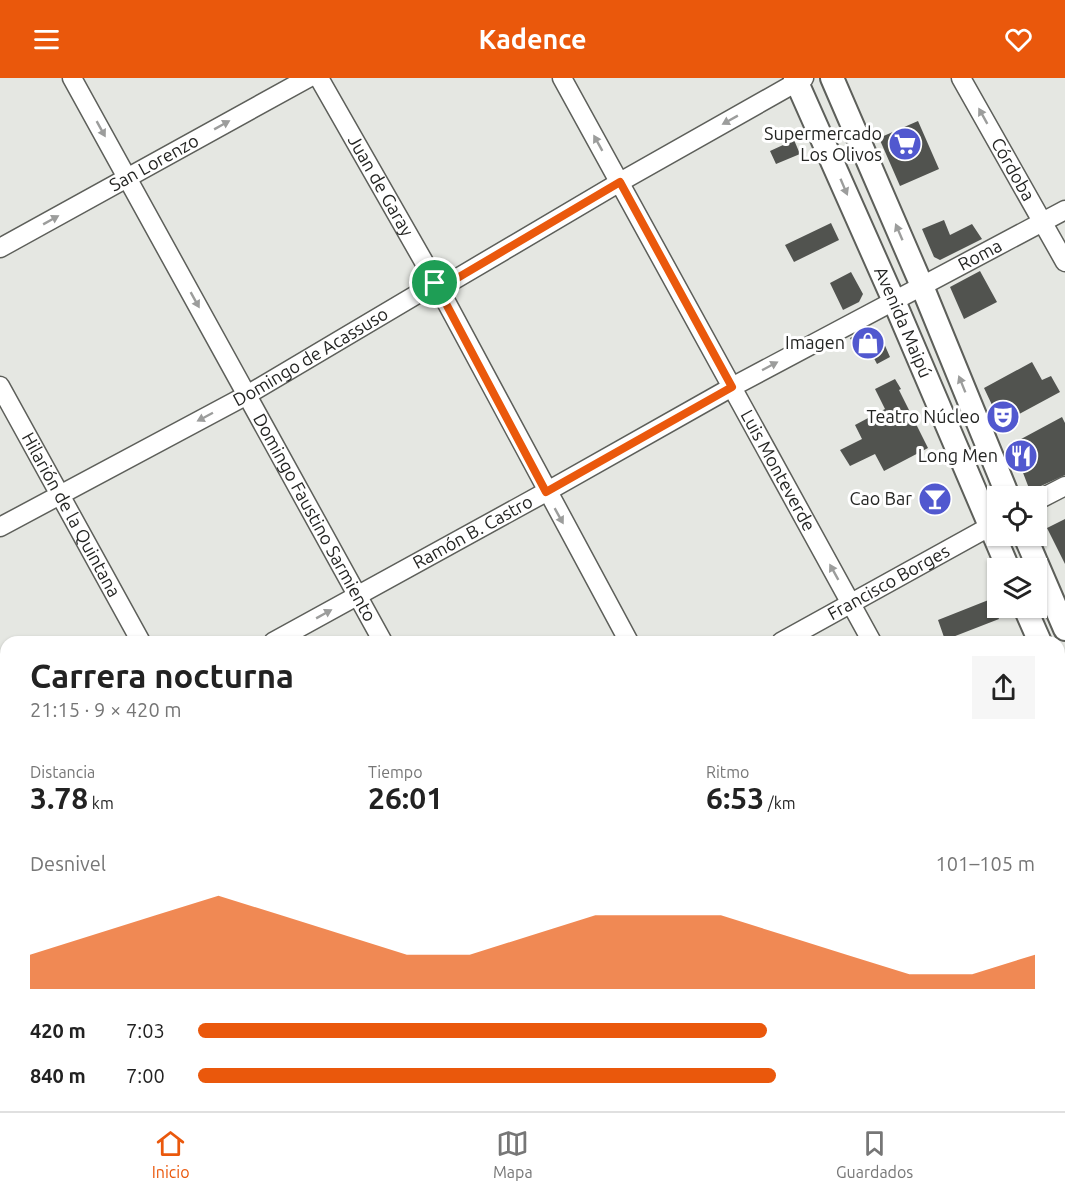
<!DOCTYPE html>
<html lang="es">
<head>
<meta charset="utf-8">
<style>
  :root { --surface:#fff; --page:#f6f6f6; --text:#222; --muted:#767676; --line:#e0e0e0; --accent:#ea580c }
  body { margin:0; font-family:Ubuntu,sans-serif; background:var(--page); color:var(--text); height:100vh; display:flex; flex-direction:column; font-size:22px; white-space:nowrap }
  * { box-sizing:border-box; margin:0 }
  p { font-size:20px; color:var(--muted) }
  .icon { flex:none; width:33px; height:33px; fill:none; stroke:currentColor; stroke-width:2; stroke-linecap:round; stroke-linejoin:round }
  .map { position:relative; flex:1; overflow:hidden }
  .drawer { position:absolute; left:0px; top:558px; width:1065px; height:476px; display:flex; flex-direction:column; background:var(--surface); border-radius:18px 18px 0 0; box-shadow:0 2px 4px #0004 }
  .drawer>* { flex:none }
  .tools { position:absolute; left:987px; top:408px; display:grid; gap:12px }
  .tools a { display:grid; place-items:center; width:60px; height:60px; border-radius:0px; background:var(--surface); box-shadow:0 2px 4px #0004; font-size:30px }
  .pin { position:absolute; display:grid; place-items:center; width:51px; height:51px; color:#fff; margin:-26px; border:3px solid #fff; border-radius:50%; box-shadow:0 2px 6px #0007 }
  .round { display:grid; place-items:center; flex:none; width:63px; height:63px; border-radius:0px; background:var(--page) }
  .headline { display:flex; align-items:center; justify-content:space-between; height:102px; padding:0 30px }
  h1 { font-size:33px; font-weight:700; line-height:45px }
  .stats { display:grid; grid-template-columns:repeat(3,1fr); gap:9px; height:102px; padding:6px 30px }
  .stats div { display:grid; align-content:center }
  .stats b { font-size:30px; font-weight:700 }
  .stats small { font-size:16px; font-weight:400 }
  .stats p { font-size:16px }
  .chart { height:168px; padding:12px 30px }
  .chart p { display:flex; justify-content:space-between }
  .chart svg { width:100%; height:108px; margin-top:6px; fill:var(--accent); opacity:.7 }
  ul { padding:0 30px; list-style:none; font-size:20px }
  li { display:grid; grid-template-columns:96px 72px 1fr; align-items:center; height:45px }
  li i { height:15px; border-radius:8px; background:var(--accent) }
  header { display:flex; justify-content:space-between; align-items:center; height:78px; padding:0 30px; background:var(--accent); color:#fff; font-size:27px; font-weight:700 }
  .menu { display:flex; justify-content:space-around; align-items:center; height:84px; border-top:2px solid var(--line); background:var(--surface); font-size:16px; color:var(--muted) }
  .menu a { display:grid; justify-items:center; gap:3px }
  .menu .active { color:var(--accent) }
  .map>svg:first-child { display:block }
  .building { fill:#51534f }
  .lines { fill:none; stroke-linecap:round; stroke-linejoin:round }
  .minor-casing { stroke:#5d5f5a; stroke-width:21 }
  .major-casing { stroke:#5d5f5a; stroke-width:26 }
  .minor { stroke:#fff; stroke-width:18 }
  .major { stroke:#fff; stroke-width:22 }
  .oneway { fill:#9c9d9c }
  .route-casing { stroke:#fff; stroke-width:12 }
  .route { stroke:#ea580c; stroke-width:8 }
  .labels { text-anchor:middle; stroke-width:6; stroke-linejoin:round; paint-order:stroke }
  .poi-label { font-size:18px; fill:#242523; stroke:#fff; text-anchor:end }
  .street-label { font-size:18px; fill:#242523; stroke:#fff }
</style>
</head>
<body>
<header><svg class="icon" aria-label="menu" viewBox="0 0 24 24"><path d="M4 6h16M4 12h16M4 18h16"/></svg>Kadence<svg class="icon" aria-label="heart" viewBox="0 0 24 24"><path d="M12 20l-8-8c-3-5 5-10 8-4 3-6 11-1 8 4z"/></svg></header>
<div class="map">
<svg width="1065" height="1033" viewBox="0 0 1065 1033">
  <rect width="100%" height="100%" fill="#e5e7e2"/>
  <path class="building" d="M918 43 939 91 900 108 879 60Z
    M794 62 800 76 776 86 770 73Z
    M944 142 950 157 972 146 982 161 940 182 934 179 922 151Z
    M831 145 839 162 794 184 785 167Z
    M980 193 997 224 964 241 950 209Z
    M851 194 863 216 859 224 843 232 830 205Z
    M870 250 879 254 890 279 877 286 868 269 858 275 850 260Z
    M1032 284 1042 302 1051 298 1060 314 1001 346 984 310Z
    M895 301 901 311 899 312 928 370 884 393 875 376 850 388 840 372 862 361 855 347 885 331 875 311Z
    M1062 339 1065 345V397L1030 413 1012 366Z
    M943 408 950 423 927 435 920 419Z
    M1065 441V486L1047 450Z
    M991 521 999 541 945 562 938 542Z"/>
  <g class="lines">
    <g class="minor-casing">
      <g id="minor">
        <path id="s1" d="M72 0 383 564"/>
        <path id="s2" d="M319 0 436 205 629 564"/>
        <path id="s3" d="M562 0 872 564"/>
        <path id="s4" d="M961 0 1065 184"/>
        <path id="s5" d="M0 170 308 0"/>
        <path id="s6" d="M0 308 141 564"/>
        <path d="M1036 423 1065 408"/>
        <path id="s7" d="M0 449 247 317 436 205 447 206 454 202 620 104 804 0"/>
        <path id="s8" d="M273 564 546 414 732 309 1065 132"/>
        <path id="s9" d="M781 564 998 444"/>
        <path d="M1059 695 1065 691"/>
        <path d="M0 714 6 711"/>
        <path d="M0 752 6 763"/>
        <path d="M1059 856 1065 852"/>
        <path d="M1059 894 1065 890"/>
        <path d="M0 994 6 991"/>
        <path d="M152 1028 155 1033"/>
        <path d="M397 1028 400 1033"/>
        <path d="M562 1028 565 1033"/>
        <path d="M907 1028 910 1033"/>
        <path d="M445 1033 455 1028"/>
        <path d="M866 1033 876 1028"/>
      </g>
    </g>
    <g class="major-casing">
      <g id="major">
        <path id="s10" d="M795 0 894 223 1008 490"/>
        <path d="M832 0 922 208 1008 418"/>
        <path d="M1025 458 1065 551"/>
        <path d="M1025 530 1040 564"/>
        <path d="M1059 608 1065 622"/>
      </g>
    </g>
    <use href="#minor" class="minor"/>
    <use href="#major" class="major"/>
  </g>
  <defs><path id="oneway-solid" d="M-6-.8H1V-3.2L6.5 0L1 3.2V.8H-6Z" transform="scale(1.5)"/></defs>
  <g class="oneway">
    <use href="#oneway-solid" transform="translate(983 38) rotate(-119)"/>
    <use href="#oneway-solid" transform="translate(730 42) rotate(151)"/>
    <use href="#oneway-solid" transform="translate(222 47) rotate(-29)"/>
    <use href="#oneway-solid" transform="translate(101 51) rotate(61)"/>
    <use href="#oneway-solid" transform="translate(598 65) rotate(-119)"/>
    <use href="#oneway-solid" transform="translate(844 109) rotate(67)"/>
    <use href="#oneway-solid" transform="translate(51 142) rotate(-29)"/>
    <use href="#oneway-solid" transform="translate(899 154) rotate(-113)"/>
    <use href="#oneway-solid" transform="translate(195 222) rotate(61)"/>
    <use href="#oneway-solid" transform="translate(770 288) rotate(-28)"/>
    <use href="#oneway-solid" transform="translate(962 306) rotate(-112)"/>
    <use href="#oneway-solid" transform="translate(205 339) rotate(152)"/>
    <use href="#oneway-solid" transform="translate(559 438) rotate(61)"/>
    <use href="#oneway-solid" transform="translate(834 494) rotate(-119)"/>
    <use href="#oneway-solid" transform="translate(324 536) rotate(-29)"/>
  </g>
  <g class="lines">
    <g class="route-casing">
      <path id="route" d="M620 104 732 309 546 414 435 205 447 206 454 202Z"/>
    </g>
    <use href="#route" class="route"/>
  </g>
  <defs>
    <g id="supermarket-disc" transform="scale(1.725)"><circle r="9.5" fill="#5158cf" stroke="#fff"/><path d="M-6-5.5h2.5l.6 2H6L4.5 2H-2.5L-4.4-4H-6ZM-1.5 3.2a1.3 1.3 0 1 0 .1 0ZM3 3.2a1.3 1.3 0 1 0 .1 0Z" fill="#fff"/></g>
    <g id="shop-disc" transform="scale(1.725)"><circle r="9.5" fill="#5158cf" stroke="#fff"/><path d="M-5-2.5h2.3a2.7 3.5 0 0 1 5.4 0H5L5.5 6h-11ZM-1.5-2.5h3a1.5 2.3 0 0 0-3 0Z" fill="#fff"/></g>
    <g id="theatre-disc" transform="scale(1.725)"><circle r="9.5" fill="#5158cf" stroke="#fff"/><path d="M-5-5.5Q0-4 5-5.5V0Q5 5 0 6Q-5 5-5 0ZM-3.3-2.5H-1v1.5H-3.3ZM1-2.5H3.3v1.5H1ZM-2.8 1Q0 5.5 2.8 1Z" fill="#fff"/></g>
    <g id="restaurant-disc" transform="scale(1.725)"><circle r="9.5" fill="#5158cf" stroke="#fff"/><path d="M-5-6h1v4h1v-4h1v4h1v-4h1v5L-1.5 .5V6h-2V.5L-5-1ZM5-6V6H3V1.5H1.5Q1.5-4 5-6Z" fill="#fff"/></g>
    <g id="bar-disc" transform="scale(1.725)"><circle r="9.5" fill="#5158cf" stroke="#fff"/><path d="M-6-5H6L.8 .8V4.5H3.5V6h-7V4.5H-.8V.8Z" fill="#fff"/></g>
  </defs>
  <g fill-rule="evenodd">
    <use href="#supermarket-disc" x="905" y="66"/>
    <use href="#shop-disc" x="868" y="265"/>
    <use href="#theatre-disc" x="1003" y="339"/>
    <use href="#restaurant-disc" x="1021" y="378"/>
    <use href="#bar-disc" x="935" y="421"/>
  </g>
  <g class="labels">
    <g class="poi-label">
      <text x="882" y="62">Supermercado<tspan x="882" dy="21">Los Olivos</tspan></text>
      <text x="845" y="271">Imagen</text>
      <text x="980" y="345">Teatro Núcleo</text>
      <text x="998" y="384">Long Men</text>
      <text x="912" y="427">Cao Bar</text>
    </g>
    <g class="street-label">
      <text dy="6" stroke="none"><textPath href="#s5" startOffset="176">San Lorenzo</textPath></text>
      <text dy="6" stroke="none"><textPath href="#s4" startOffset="105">Córdoba</textPath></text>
      <text dy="6" stroke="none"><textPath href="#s2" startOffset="124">Juan de Garay</textPath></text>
      <text dy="6" stroke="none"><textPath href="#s8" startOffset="806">Roma</textPath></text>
      <text dy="6" stroke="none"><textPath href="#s10" startOffset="267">Avenida Maipú</textPath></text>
      <text dy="6" stroke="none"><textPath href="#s7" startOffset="354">Domingo de Acassuso</textPath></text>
      <text dy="6" stroke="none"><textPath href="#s3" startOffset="448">Luis Monteverde</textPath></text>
      <text dy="6" stroke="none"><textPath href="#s6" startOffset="147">Hilarión de la Quintana</textPath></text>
      <text dy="6" stroke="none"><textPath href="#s1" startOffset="502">Domingo Faustino Sarmiento</textPath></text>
      <text dy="6" stroke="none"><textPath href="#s8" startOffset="228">Ramón B. Castro</textPath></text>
      <text dy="6" stroke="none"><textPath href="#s9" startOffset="123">Francisco Borges</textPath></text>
    </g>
  </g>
</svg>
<div class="tools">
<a><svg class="icon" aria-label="locate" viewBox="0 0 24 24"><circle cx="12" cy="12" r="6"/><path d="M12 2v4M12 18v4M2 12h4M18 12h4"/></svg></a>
<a><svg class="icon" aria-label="layers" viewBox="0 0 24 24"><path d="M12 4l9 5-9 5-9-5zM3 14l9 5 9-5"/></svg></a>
</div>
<div class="pin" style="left:435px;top:205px;background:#1e9e55"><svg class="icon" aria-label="arrive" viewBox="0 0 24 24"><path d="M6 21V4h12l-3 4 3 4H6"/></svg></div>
<section class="drawer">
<div class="headline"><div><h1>Carrera nocturna</h1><p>21:15 · 9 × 420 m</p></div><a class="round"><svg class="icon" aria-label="share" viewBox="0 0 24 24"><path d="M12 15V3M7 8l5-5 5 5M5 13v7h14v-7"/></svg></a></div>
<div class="stats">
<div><p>Distancia</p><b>3.78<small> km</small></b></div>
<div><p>Tiempo</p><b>26:01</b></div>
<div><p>Ritmo</p><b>6:53<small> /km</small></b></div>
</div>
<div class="chart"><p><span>Desnivel</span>101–105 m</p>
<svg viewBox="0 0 160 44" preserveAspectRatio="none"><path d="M0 44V30L10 22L20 14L30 6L40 14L50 22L60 30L70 30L80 22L90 14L100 14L110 14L120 22L130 30L140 38L150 38L160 30V44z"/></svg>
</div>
<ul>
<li><b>420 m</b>7:03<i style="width:68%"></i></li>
<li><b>840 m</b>7:00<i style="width:69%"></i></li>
</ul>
</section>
</div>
<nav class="menu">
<a class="active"><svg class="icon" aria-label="home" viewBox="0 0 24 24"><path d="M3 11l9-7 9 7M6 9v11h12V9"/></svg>Inicio</a>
<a><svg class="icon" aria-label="map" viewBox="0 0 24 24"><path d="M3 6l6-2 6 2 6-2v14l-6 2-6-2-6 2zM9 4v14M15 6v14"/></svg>Mapa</a>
<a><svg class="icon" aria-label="saved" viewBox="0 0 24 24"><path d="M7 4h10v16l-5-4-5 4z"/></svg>Guardados</a>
</nav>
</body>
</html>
